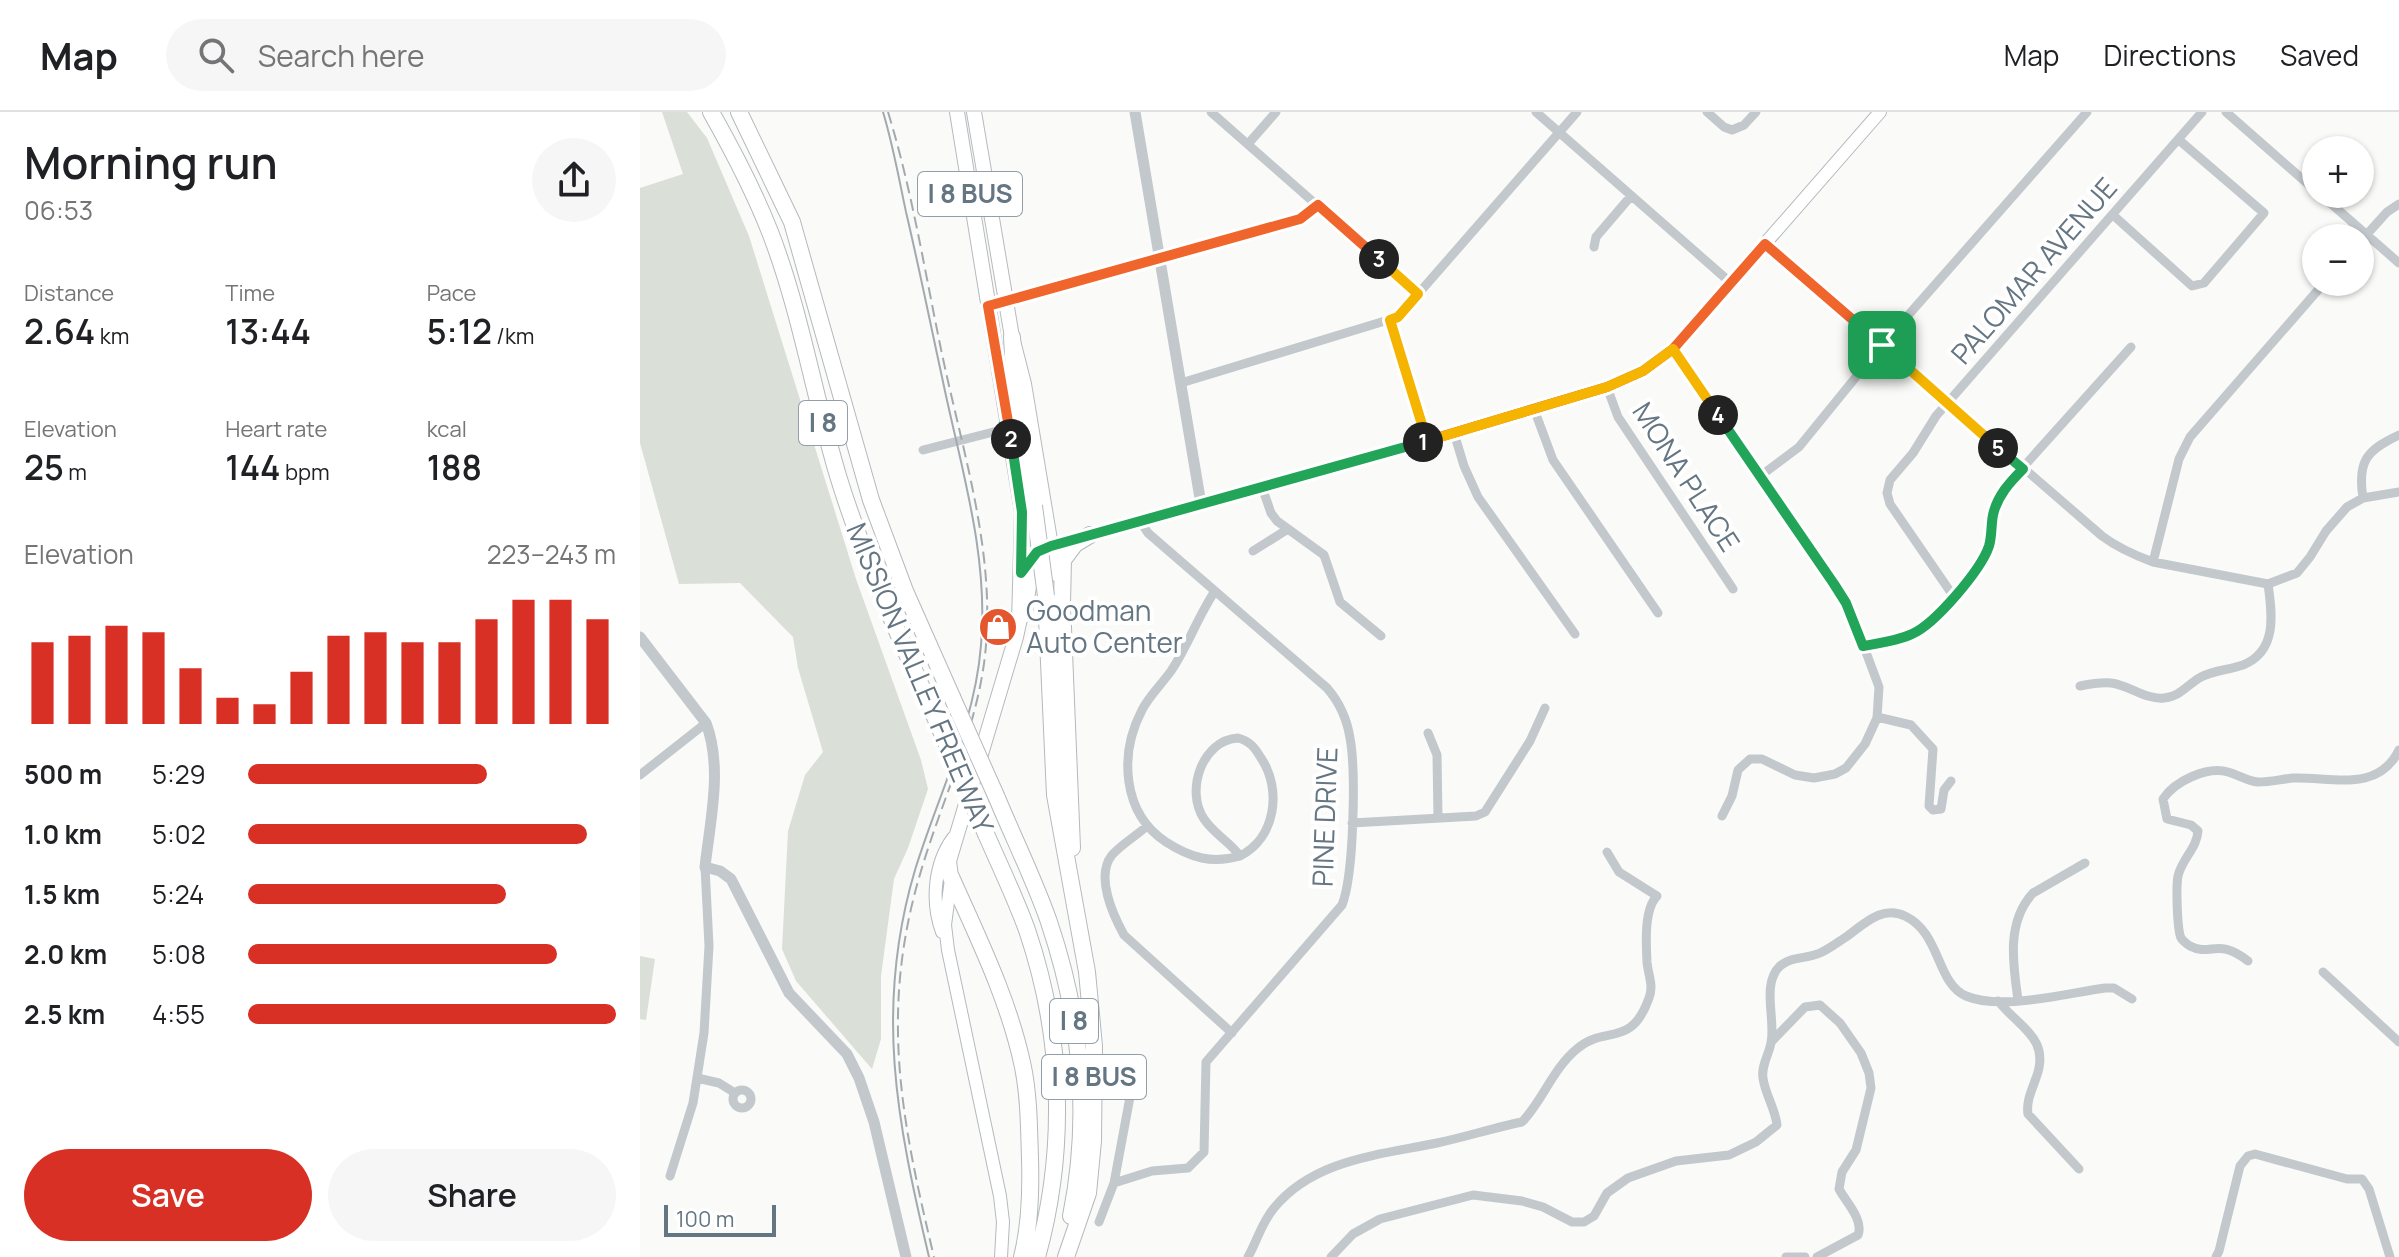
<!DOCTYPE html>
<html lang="en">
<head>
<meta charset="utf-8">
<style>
  :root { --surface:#fff; --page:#f6f6f6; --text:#202124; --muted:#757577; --line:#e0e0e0; --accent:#d93025 }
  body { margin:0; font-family:Manrope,sans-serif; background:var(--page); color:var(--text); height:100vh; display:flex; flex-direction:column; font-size:30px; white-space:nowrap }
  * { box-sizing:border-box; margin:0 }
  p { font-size:26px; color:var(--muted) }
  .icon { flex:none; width:44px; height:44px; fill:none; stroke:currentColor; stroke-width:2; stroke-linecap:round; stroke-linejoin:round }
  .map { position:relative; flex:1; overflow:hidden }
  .details { display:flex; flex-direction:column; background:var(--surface); width:640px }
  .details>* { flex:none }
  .fabs { position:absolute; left:1662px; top:24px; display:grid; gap:16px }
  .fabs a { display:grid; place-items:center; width:72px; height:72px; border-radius:50%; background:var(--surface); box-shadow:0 2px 6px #0004; font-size:40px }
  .scale { position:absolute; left:24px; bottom:20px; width:112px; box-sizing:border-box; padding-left:8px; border:4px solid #657683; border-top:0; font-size:22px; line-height:28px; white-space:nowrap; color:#657683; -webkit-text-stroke:6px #fff; paint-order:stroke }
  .pin { position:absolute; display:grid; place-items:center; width:68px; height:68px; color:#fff; margin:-34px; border-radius:16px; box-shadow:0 4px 12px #0006 }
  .km { position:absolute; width:40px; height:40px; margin:-20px; border-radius:50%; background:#222; color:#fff; font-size:22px; line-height:40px; text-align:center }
  .round { display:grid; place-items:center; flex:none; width:84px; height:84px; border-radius:42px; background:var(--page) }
  .summary { display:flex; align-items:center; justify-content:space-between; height:136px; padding:0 24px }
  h1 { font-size:44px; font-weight:600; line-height:60px }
  .figures { display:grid; grid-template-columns:repeat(3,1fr); gap:12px; height:136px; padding:8px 24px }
  .figures div { display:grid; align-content:center }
  .figures b { font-size:34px; font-weight:600 }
  .figures small { font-size:22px; font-weight:400 }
  .figures p { font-size:22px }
  .chart { height:224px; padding:16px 24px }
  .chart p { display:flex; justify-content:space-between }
  .chart svg { width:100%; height:144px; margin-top:8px; stroke:var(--accent); stroke-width:6 }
  .button { display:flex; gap:16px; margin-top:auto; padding:16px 24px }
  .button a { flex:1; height:92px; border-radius:48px; background:var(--accent); color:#fff; font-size:32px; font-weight:600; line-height:92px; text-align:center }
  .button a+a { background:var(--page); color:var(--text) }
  ul { padding:0 24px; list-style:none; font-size:26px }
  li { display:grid; grid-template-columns:128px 96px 1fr; align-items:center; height:60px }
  li i { height:20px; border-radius:10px; background:var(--accent) }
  header { display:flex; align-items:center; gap:48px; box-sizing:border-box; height:112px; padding:0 40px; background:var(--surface); border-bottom:2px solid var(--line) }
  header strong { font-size:38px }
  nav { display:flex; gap:44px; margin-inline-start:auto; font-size:28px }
  .search { width:560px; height:72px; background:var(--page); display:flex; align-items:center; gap:20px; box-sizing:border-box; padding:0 28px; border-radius:44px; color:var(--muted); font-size:30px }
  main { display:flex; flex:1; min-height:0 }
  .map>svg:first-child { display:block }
  .green { fill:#dadfd7 }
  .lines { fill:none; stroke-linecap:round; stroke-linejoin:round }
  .secondary-casing { stroke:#b3babf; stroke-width:14 }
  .primary-casing { stroke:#b5babe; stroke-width:16 }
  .motorway-casing { stroke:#b4b9bd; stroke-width:18 }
  .minor { stroke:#c3c8cc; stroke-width:9 }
  .tertiary { stroke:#c3c8cc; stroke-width:11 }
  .secondary { stroke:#fff; stroke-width:12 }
  .primary { stroke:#fff; stroke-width:14 }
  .motorway { stroke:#fff; stroke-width:16 }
  .tram { stroke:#a2aab0; stroke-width:2 }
  .rail { stroke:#a2aab0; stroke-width:2; stroke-dasharray:12 6; stroke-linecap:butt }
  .motorway-bridge-casing { stroke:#b4b9bd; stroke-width:18; stroke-linecap:butt }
  .motorway-bridge { stroke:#fff; stroke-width:16 }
  .split-1-casing { stroke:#fff; stroke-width:16 }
  .split-2-casing { stroke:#fff; stroke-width:16 }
  .split-3-casing { stroke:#fff; stroke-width:16 }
  .split-4-casing { stroke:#fff; stroke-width:16 }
  .split-5-casing { stroke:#fff; stroke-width:16 }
  .split-6-casing { stroke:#fff; stroke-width:16 }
  .split-1 { stroke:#f0652b; stroke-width:10 }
  .split-2 { stroke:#22a559; stroke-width:10 }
  .split-3 { stroke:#f0652b; stroke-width:10 }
  .split-4 { stroke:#f5b400; stroke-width:10 }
  .split-5 { stroke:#22a559; stroke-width:10 }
  .split-6 { stroke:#f5b400; stroke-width:10 }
  .labels { text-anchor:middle; stroke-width:8; stroke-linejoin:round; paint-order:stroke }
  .shield { fill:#fff; stroke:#939fa8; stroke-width:2 }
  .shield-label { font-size:26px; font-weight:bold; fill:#657683 }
  .street-label { font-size:28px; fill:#657683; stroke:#fff }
  .poi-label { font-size:28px; fill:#657683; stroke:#fff; text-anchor:start }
</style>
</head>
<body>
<header>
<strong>Map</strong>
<div class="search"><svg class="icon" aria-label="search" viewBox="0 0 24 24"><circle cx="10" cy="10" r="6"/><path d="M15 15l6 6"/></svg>Search here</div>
<nav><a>Map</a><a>Directions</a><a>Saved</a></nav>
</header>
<main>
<section class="details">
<div class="summary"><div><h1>Morning run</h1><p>06:53</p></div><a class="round"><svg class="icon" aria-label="share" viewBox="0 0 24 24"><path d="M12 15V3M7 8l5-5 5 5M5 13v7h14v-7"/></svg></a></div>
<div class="figures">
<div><p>Distance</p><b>2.64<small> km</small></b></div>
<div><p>Time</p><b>13:44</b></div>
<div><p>Pace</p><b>5:12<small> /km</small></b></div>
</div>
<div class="figures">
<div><p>Elevation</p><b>25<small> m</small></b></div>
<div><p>Heart rate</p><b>144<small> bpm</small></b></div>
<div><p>kcal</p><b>188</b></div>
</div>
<div class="chart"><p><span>Elevation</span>223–243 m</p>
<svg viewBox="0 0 160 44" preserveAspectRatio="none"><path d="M5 44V19M15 44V17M25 44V14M35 44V16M45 44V27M55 44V36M65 44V38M75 44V28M85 44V17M95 44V16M105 44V19M115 44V19M125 44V12M135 44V6M145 44V6M155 44V12"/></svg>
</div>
<ul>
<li><b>500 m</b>5:29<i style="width:65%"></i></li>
<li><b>1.0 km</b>5:02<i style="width:92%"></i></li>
<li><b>1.5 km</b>5:24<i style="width:70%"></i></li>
<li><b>2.0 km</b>5:08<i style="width:84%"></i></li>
<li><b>2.5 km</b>4:55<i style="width:100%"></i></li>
</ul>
<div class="button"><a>Save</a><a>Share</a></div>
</section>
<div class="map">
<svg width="1759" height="1145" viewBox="0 0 1759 1145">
  <rect width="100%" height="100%" fill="#fafaf8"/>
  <path class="green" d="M22 0H47L67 26 109 124 216 467 281 648 288 677 268 736 254 767 241 864V927L232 957 156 869 142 837 148 719 165 663 183 640 158 556 153 525 100 471 39 472 0 331V76L43 62Z
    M0 844 15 847 6 908 0 907Z"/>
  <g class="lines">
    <g class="secondary-casing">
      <path id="secondary" d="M379 511 386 500 392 462 411 434 787 329 967 275 1003 259 1033 237 1240 0
        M311 767 305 813 308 838 360 1084 363 1110 361 1145
        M302 820C291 790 294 752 313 726"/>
    </g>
    <g class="primary-casing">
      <path id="primary" d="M334 0 372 225 384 272 411 434
        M311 765 309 749 376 525 379 511 382 400 317 0"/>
    </g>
    <g class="motorway-casing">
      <path id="motorway" d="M71 0C93 39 114 79 130 120 161 200 174 285 199 367 226 454 265 537 302 621
        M99 0 152 110 231 388 265 479 312 585
        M372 225 375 280 394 394
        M411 434 416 461
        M406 484 415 683 447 860 454 934 453 1029 448 1081 426 1145
        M357 686C374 727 394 767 409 810 441 905 451 1005 431 1104
        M346 722C360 754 375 785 387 818 423 924 427 1037 397 1145
        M432 736 422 491 423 448 435 432 450 423
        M311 765C338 826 369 888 383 955 389 985 389 1016 390 1047 391 1079 390 1114 382 1145"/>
    </g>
    <path class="minor" d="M571 0 778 182
      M896 0 1091 171
      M1067 0 1084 15 1092 18 1104 13 1116 0
      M1586 0 1676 79
      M608 32 636 0
      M1680 82 1759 151
      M1473 103 1552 174 1564 171 1624 101 1539 28
      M1720 130 1747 100 1759 92
      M1125 132 1462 424C1478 436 1494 443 1513 450L1628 472 1657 461 1670 445 1686 419 1707 395 1723 386 1759 380
      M954 135 956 125 991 84
      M348 194 660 107 678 93
      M750 208 787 329
      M1033 237 1194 472 1220 524 1239 575 1237 606 1225 632 1206 656 1195 662 1174 666 1155 663 1122 647H1110L1098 658 1092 684 1082 704
      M541 271 758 205 937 0
      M967 275 978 305 1093 477
      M894 297 913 348 1018 501
      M814 321 824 354 838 385 935 522
      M283 338 369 316
      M1119 365 1159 335 1242 233 1447 0
      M622 375 631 401 637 409 684 443 700 490 741 524
      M1723 386C1717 349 1727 338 1759 323
      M613 439 648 417
      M1513 450 1539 347 1550 325 1685 170
      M575 479C558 504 548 534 531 559 521 573 509 584 502 598 479 642 482 701 526 730 551 746 572 752 600 744
      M1314 485 1250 392 1247 381 1250 368 1273 341 1296 304 1562 0
      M1223 534 1271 523 1281 517 1314 485 1336 459 1348 436 1357 390 1369 371 1491 235
      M1440 574C1450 572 1461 570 1471 571 1489 573 1506 588 1524 586 1540 585 1548 572 1561 565 1574 558 1589 558 1603 553 1638 539 1632 501 1628 472
      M1237 605 1271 613 1293 637 1289 694 1293 698 1301 697 1304 678 1311 669
      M788 621 797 643 798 706
      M598 626C610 629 615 636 621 646 642 677 636 726 600 744 590 730 574 722 564 707 545 679 562 628 598 626Z
      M0 663 66 611
      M712 711 836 704 845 700 890 629 905 596
      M507 714C496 724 482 732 472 743 455 764 473 803 484 823L592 921
      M1608 849C1578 825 1571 845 1550 834 1548 833 1542 828 1541 826 1537 817 1536 774 1538 764 1542 747 1557 736 1558 719L1551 713 1527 707 1523 687C1535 669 1567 654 1588 660 1599 663 1607 669 1618 670 1630 670 1642 667 1654 666 1692 665 1738 681 1759 638
      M1683 860 1759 930
      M1378 888C1373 852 1366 810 1393 781L1445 751
      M1358 889C1380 916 1411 927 1396 966 1392 978 1386 989 1388 1002L1439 1057
      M1131 930 1165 895 1180 893 1200 911 1221 941 1229 961 1231 976 1216 1038 1202 1060 1199 1077C1206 1090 1224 1108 1218 1123L1177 1145
      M57 966 79 971 95 981
      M93 987a9 9 0 1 1 18 0a9 9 0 1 1-18 0Z
      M30 1064 53 991 64 921 69 834 65 755
      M474 1071 512 1059 548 1056 564 1040 566 950 702 793C714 763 716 659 710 626 707 607 700 591 687 576L508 421 500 409
      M459 1110 474 1071 490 985 486 984
      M608 1145C617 1129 622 1110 634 1096 674 1047 740 1043 797 1031 825 1025 853 1016 882 1010 903 988 913 956 938 936 965 913 991 937 1009 886 1014 873 1008 863 1007 850 1006 831 1004 797 1017 784L979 760 967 740
      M691 1145 713 1122 740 1107 833 1083 882 1089 903 1095 932 1110H944L954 1104 967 1081 988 1066 1036 1049 1089 1043 1116 1030 1137 1013C1135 996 1125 982 1123 966 1121 954 1129 942 1131 931 1136 908 1121 872 1140 854 1151 844 1167 847 1180 841 1189 837 1198 830 1206 825 1224 812 1242 793 1265 804 1301 821 1296 871 1326 884 1362 899 1427 881 1465 876H1474L1492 887
      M1146 1145H1165
      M1576 1145 1579 1139 1600 1054 1608 1044 1615 1042 1707 1067H1722L1729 1077 1750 1145"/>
    <path class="tertiary" d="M495 0 561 392
      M0 525 66 611C83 656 70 709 65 755L80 759 91 767 149 881 207 942 219 966 234 1010 266 1145"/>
    <use href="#secondary" class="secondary"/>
    <use href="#primary" class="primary"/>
    <use href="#motorway" class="motorway"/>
    <path class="tram" d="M243 0C253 33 259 67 266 100 279 155 290 210 302 265 320 353 349 442 341 533 335 612 298 683 275 758 234 896 257 1010 289 1145"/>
    <path class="rail" d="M248 0C272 78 285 161 302 242 322 337 354 435 346 533 340 611 303 684 281 759 239 899 261 1007 294 1145"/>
    <g class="motorway-bridge-casing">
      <path id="motorway-bridge" d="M394 394 406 484
        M312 585 357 686
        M302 621 346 722"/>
    </g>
    <use href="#motorway-bridge" class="motorway-bridge"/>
  </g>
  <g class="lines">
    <g class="split-1-casing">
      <path id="split-1" d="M783 330 967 275 1003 259 1033 237 1125 132 1242 233"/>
    </g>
    <g class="split-2-casing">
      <path id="split-2" d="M371 327 382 400 381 461 397 440 411 434 783 330"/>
    </g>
    <g class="split-3-casing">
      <path id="split-3" d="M371 327 348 194 660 107 678 93 739 147"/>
    </g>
    <g class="split-4-casing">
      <path id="split-4" d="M739 147 778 182 758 205 750 208 787 329 967 275 1003 259 1033 237 1078 303"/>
    </g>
    <g class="split-5-casing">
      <path id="split-5" d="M1078 303 1194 472 1206 491 1223 534C1239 531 1257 529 1272 522 1295 512 1341 458 1349 434 1352 424 1351 413 1353 403 1357 384 1370 370 1383 357L1358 336"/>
    </g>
    <g class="split-6-casing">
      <path id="split-6" d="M1242 233 1358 336"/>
    </g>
    <use href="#split-1" class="split-1"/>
    <use href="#split-2" class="split-2"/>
    <use href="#split-3" class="split-3"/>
    <use href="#split-4" class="split-4"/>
    <use href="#split-5" class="split-5"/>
    <use href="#split-6" class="split-6"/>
  </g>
  <defs>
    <g id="shop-disc" transform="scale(2)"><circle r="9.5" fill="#e4572e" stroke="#fff"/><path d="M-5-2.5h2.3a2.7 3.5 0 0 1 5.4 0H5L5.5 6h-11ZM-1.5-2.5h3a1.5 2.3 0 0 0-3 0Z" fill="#fff"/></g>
  </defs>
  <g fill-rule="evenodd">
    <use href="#shop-disc" x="358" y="515"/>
  </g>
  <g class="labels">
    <g class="shield">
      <rect x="278" y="60" width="104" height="44" rx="6"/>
      <rect x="159" y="289" width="48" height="44" rx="6"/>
      <rect x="410" y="887" width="48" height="44" rx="6"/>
      <rect x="402" y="943" width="104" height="44" rx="6"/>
    </g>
    <g class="shield-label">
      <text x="330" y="91">I 8 BUS</text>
      <text x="183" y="320">I 8</text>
      <text x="434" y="918">I 8</text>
      <text x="454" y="974">I 8 BUS</text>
    </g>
    <g class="street-label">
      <text transform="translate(1394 159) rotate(-49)" y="10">PALOMAR AVENUE</text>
      <text transform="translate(1046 365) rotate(57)" y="10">MONA PLACE</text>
      <text transform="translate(280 566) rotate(67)" y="10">MISSION VALLEY FREEWAY</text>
      <text transform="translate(685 705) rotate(-88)" y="10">PINE DRIVE</text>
    </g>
    <g class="poi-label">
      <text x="386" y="509">Goodman<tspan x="386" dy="32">Auto Center</tspan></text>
    </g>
  </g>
</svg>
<div class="fabs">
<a>+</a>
<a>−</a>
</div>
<div class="scale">100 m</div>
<div class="pin" style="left:1242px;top:233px;background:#1e9e55"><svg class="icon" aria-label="arrive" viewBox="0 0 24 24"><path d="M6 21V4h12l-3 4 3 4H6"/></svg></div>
<b class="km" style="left:783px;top:330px">1</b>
<b class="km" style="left:371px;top:327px">2</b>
<b class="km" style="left:739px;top:147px">3</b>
<b class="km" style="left:1078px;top:303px">4</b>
<b class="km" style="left:1358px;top:336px">5</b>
</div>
</main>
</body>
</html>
